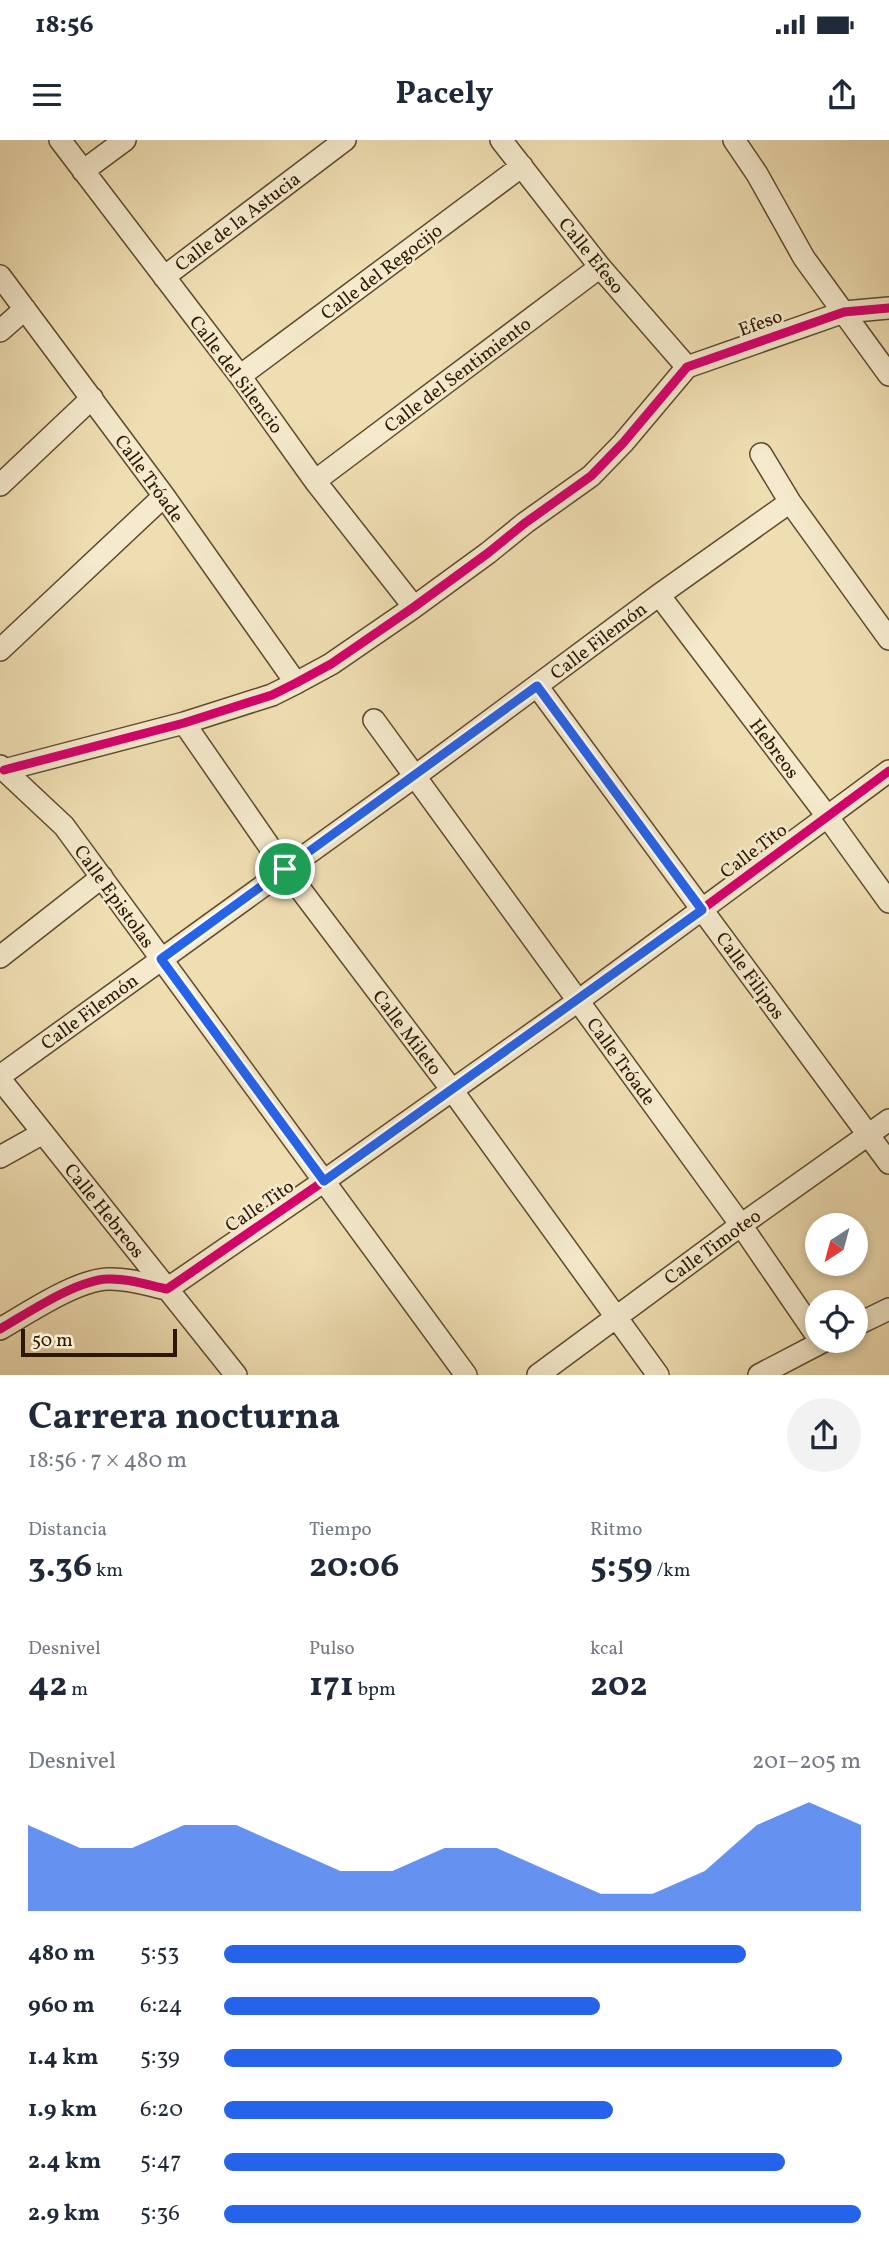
<!DOCTYPE html>
<html lang="es">
<head>
<meta charset="utf-8">
<style>
  :root { --surface:#fff; --page:#f2f2f3; --text:#1f2937; --muted:#747a83; --accent:#2563eb }
  body { margin:0; font-family:Vollkorn,serif; background:var(--page); color:var(--text); height:100vh; display:flex; flex-direction:column; font-size:26px; white-space:nowrap }
  * { box-sizing:border-box; margin:0 }
  p { font-size:23px; color:var(--muted) }
  .icon { flex:none; width:38px; height:38px; fill:none; stroke:currentColor; stroke-width:2; stroke-linecap:round; stroke-linejoin:round }
  .map { position:relative; height:1235px; overflow:hidden }
  .drawer { display:flex; flex-direction:column; background:var(--surface); flex:1 }
  .drawer>* { flex:none }
  .needle { width:46px; rotate:216deg }
  .fabs { position:absolute; left:805px; top:1073px; display:grid; gap:14px }
  .fabs a { display:grid; place-items:center; width:63px; height:63px; border-radius:50%; background:var(--surface); box-shadow:0 4px 10px #0003; font-size:35px }
  .scale { position:absolute; left:21px; bottom:18px; width:156px; box-sizing:border-box; padding-left:7px; border:4px solid #2c1800; border-top:0; font-size:19px; line-height:24px; white-space:nowrap; color:#2c1800; -webkit-text-stroke:5px #f5eacd; paint-order:stroke }
  .pin { position:absolute; display:grid; place-items:center; width:60px; height:60px; color:#fff; margin:-30px; border:4px solid #fff; border-radius:50%; box-shadow:0 2px 7px #0007 }
  .round { display:grid; place-items:center; flex:none; width:74px; height:74px; border-radius:37px; background:var(--page) }
  .headline { display:flex; align-items:center; justify-content:space-between; height:119px; padding:0 28px }
  h1 { font-size:38px; font-weight:700; line-height:52px }
  .stats { display:grid; grid-template-columns:repeat(3,1fr); gap:10px; height:119px; padding:7px 28px }
  .stats div { display:grid; align-content:center }
  .stats b { font-size:35px; font-weight:700 }
  .stats small { font-size:19px; font-weight:400 }
  .stats p { font-size:19px }
  .chart { height:196px; padding:14px 28px }
  .chart p { display:flex; justify-content:space-between }
  .chart svg { width:100%; height:126px; margin-top:7px; fill:var(--accent); opacity:.7 }
  ul { padding:0 28px; list-style:none; font-size:23px }
  li { display:grid; grid-template-columns:112px 84px 1fr; align-items:center; height:52px }
  li i { height:18px; border-radius:9px; background:var(--accent) }
  .status { display:flex; justify-content:space-between; align-items:center; height:49px; padding:0 35px; background:var(--surface); direction:ltr }
  .status svg { height:19px; fill:currentColor }
  header { display:flex; justify-content:space-between; align-items:center; height:91px; padding:0 28px; background:var(--surface); font-size:32px; font-weight:700 }
  .map>svg:first-child { display:block }
  .lines { fill:none; stroke-linecap:round; stroke-linejoin:round }
  .minor-casing { stroke:#5d4a2c; stroke-width:24 }
  .minor { stroke:#f5eacd; stroke-width:21 }
  .cycleway-casing { stroke:#f5eacd; stroke-width:13 }
  .cycleway { stroke:#d6006c; stroke-width:9 }
  .route-casing { stroke:#fff; stroke-width:14 }
  .route { stroke:#2563eb; stroke-width:9 }
  .labels { text-anchor:middle; stroke-width:5; stroke-linejoin:round; paint-order:stroke }
  .street-label { font-size:19px; fill:#2c1800; stroke:#f5eacd }
</style>
</head>
<body>
<div class="status"><b>18:56</b><svg viewBox="0 0 49 12"><path d="M0 12V9h3v3zM5 12V6h3v6zM10 12V3h3v9zM15 12V0h3v12zM26 1h20v11H26zM47 4h2v5h-2z"/></svg></div>
<header><svg class="icon" aria-label="menu" viewBox="0 0 24 24"><path d="M4 6h16M4 12h16M4 18h16"/></svg>Pacely<svg class="icon" aria-label="share" viewBox="0 0 24 24"><path d="M12 15V3M7 8l5-5 5 5M5 13v7h14v-7"/></svg></header>
<div class="map">
<svg width="889" height="1235" viewBox="0 0 889 1235">
  <rect width="100%" height="100%" fill="#efdeb2"/>
  <filter id="stains"><feTurbulence type="fractalNoise" baseFrequency=".00286" numOctaves="4"/><feColorMatrix values="0 0 0 0 .2 0 0 0 0 .09 0 0 0 0 .02 0 0 0 .5 -.17"/></filter>
  <radialGradient id="worn" r=".72"><stop offset=".6" stop-color="#630" stop-opacity="0"/><stop offset="1" stop-color="#630" stop-opacity=".3"/></radialGradient>
  <g class="lines">
    <g class="minor-casing">
      <path id="minor" d="M60 0 240 236 315 341 414 467
        M501 0 600 127 687 227
        M734 0 757 34 804 118 889 235
        M83 31 125 0
        M0 136 164 356 296 543
        M164 137 345 0
        M0 191 25 169
        M240 236 522 26
        M761 314 790 362 889 499
        M315 341 600 127
        M0 345 92 258
        M659 455 827 676 889 762
        M0 510 164 356
        M537 546 889 1023
        M374 580 741 1085 817 1196
        M184 583 285 729 452 950 658 1235
        M0 626 64 686 466 1235
        M4 630 184 583 272 555 296 543 331 524 414 467 488 413 525 383 591 336 623 303 687 227 844 172 889 168
        M0 817 102 737
        M0 936 414 637 659 455 790 362
        M0 939 236 1235
        M0 1017 43 993
        M856 1185 889 1169
        M0 1189C28 1173 76 1140 108 1139 128 1138 148 1145 167 1149L324 1041 578 861 889 631
        M538 1235 741 1085 889 980
        M759 1235 826 1200"/>
    </g>
    <use href="#minor" class="minor"/>
    <g class="cycleway-casing">
      <path id="cycleway" d="M4 630 184 583 272 555 296 543 331 524 414 467 488 413 525 383 591 336 623 303 687 227 844 172 889 168
        M0 1189C28 1173 76 1140 108 1139 128 1138 148 1145 167 1149L324 1041 578 861 889 631"/>
    </g>
    <use href="#cycleway" class="cycleway"/>
  </g>
  <g class="lines">
    <g class="route-casing">
      <path id="route" d="M537 546 702 770 324 1041 161 819Z"/>
    </g>
    <use href="#route" class="route"/>
  </g>
  <g class="labels">
    <g class="street-label">
      <text transform="translate(237 81) rotate(-37)" y="7">Calle de la Astucia</text>
      <text transform="translate(592 115) rotate(51)" y="7">Calle Efeso</text>
      <text transform="translate(381 131) rotate(-37)" y="7">Calle del Regocijo</text>
      <text transform="translate(760 182) rotate(-20)" y="7">Efeso</text>
      <text transform="translate(237 234) rotate(53)" y="7">Calle del Silencio</text>
      <text transform="translate(457 234) rotate(-37)" y="7">Calle del Sentimiento</text>
      <text transform="translate(150 338) rotate(54)" y="7">Calle Tróade</text>
      <text transform="translate(598 500) rotate(-37)" y="7">Calle Filemón</text>
      <text transform="translate(775 608) rotate(53)" y="7">Hebreos</text>
      <text transform="translate(753 710) rotate(-37)" y="7">Calle Tito</text>
      <text transform="translate(115 756) rotate(54)" y="7">Calle Epistolas</text>
      <text transform="translate(751 835) rotate(54)" y="7">Calle Filipos</text>
      <text transform="translate(89 871) rotate(-36)" y="7">Calle Filemón</text>
      <text transform="translate(408 892) rotate(53)" y="7">Calle Mileto</text>
      <text transform="translate(622 921) rotate(54)" y="7">Calle Tróade</text>
      <text transform="translate(259 1065) rotate(-34)" y="7">Calle Tito</text>
      <text transform="translate(105 1070) rotate(51)" y="7">Calle Hebreos</text>
      <text transform="translate(712 1106) rotate(-36)" y="7">Calle Timoteo</text>
    </g>
  </g>
  <rect width="100%" height="100%" filter="url(#stains)"/>
  <rect width="100%" height="100%" fill="url(#worn)"/>
</svg>
<div class="fabs">
<a><svg class="needle" viewBox="-14 -14 28 28"><path d="M0-13l5 13h-10z" fill="#e53935"/><path d="M0 13l5-13h-10z" fill="#747a83"/></svg></a>
<a><svg class="icon" aria-label="locate" viewBox="0 0 24 24"><circle cx="12" cy="12" r="6"/><path d="M12 2v4M12 18v4M2 12h4M18 12h4"/></svg></a>
</div>
<div class="scale">50 m</div>
<div class="pin" style="left:285px;top:729px;background:#1e9e55"><svg class="icon" aria-label="arrive" viewBox="0 0 24 24"><path d="M6 21V4h12l-3 4 3 4H6"/></svg></div>
</div>
<section class="drawer">
<div class="headline"><div><h1>Carrera nocturna</h1><p>18:56 · 7 × 480 m</p></div><a class="round"><svg class="icon" aria-label="share" viewBox="0 0 24 24"><path d="M12 15V3M7 8l5-5 5 5M5 13v7h14v-7"/></svg></a></div>
<div class="stats">
<div><p>Distancia</p><b>3.36<small> km</small></b></div>
<div><p>Tiempo</p><b>20:06</b></div>
<div><p>Ritmo</p><b>5:59<small> /km</small></b></div>
</div>
<div class="stats">
<div><p>Desnivel</p><b>42<small> m</small></b></div>
<div><p>Pulso</p><b>171<small> bpm</small></b></div>
<div><p>kcal</p><b>202</b></div>
</div>
<div class="chart"><p><span>Desnivel</span>201–205 m</p>
<svg viewBox="0 0 160 44" preserveAspectRatio="none"><path d="M0 44V14L10 22L20 22L30 14L40 14L50 22L60 30L70 30L80 22L90 22L100 30L110 38L120 38L130 30L140 14L150 6L160 14V44z"/></svg>
</div>
<ul>
<li><b>480 m</b>5:53<i style="width:82%"></i></li>
<li><b>960 m</b>6:24<i style="width:59%"></i></li>
<li><b>1.4 km</b>5:39<i style="width:97%"></i></li>
<li><b>1.9 km</b>6:20<i style="width:61%"></i></li>
<li><b>2.4 km</b>5:47<i style="width:88%"></i></li>
<li><b>2.9 km</b>5:36<i style="width:100%"></i></li>
</ul>
</section>
</body>
</html>
